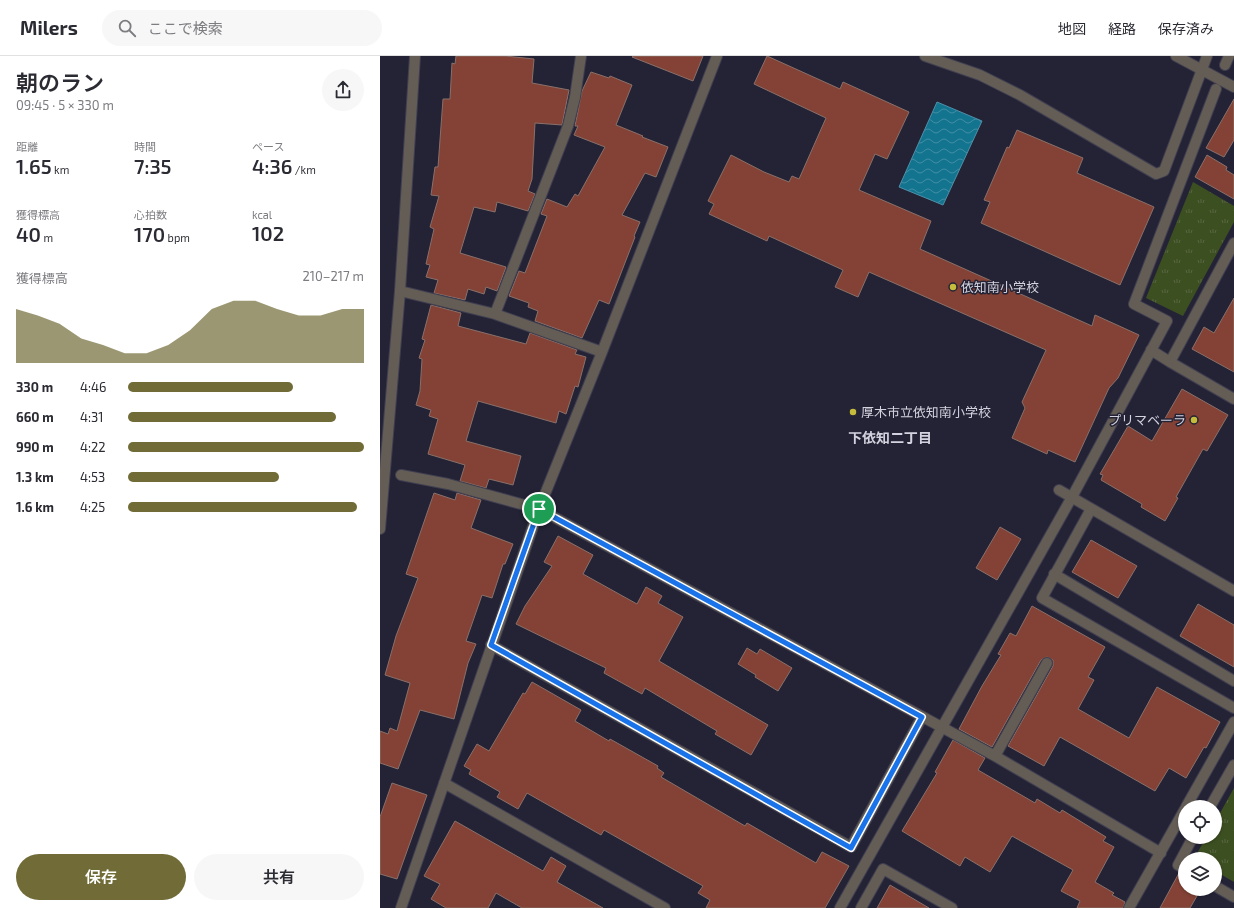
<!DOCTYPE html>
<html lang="ja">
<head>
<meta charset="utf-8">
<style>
  :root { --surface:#fff; --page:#f7f7f7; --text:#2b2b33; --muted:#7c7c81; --line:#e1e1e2; --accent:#716c37 }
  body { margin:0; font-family:"Exo 2","Noto Sans JP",sans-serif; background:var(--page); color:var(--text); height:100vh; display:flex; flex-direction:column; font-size:15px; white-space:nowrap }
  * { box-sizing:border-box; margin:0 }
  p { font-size:13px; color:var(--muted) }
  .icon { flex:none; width:22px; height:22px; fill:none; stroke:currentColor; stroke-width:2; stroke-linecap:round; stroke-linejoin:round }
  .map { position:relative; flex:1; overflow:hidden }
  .side { display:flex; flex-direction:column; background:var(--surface); width:380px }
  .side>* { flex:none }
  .tools { position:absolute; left:798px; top:744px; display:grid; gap:8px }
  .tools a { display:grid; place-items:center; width:44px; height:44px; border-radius:50%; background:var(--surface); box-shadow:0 1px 3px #0004; font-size:20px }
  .pin { position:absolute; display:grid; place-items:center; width:34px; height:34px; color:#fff; margin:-17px; border:2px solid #fff; border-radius:50%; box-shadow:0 1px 4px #0007 }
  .round { display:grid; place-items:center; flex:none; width:42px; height:42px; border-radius:21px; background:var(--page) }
  .overview { display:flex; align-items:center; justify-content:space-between; height:68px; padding:0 16px }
  h1 { font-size:22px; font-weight:600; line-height:30px }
  .stats { display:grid; grid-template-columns:repeat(3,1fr); gap:6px; height:68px; padding:4px 16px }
  .stats div { display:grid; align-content:center }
  .stats b { font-size:20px; font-weight:600 }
  .stats small { font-size:11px; font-weight:400 }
  .stats p { font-size:11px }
  .chart { height:112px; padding:8px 16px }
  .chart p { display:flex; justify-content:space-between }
  .chart svg { width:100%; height:72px; margin-top:4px; fill:var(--accent); opacity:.7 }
  .button { display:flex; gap:8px; margin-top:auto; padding:8px 16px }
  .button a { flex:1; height:46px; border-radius:24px; background:var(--accent); color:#fff; font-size:16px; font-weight:600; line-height:46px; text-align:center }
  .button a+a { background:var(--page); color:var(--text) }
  ul { padding:0 16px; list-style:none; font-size:13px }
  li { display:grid; grid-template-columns:64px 48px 1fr; align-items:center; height:30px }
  li i { height:10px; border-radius:5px; background:var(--accent) }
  header { display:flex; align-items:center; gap:24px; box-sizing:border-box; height:56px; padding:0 20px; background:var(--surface); border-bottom:1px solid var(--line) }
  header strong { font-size:19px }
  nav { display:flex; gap:22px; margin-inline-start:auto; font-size:14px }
  .search { width:280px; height:36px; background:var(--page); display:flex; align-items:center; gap:10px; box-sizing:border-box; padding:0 14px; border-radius:22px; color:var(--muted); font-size:15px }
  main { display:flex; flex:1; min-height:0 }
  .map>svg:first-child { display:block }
  .park { fill:url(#park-tufts) }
  .water { fill:url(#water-waves); stroke:#4d90a8 }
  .building { fill:#834235; stroke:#89706a }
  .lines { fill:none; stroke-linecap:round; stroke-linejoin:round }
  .pedestrian-casing { stroke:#403f51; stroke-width:12 }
  .minor-casing { stroke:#403f51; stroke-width:12 }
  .tertiary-casing { stroke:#403f51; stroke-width:12 }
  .pedestrian { stroke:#645d55; stroke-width:10 }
  .minor { stroke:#645d55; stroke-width:10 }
  .tertiary { stroke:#645d55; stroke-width:10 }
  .route-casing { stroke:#fff; stroke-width:8 }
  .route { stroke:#1a73e8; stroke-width:5 }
  .poi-dot { fill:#c6bc3c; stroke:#242336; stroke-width:1.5 }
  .labels { text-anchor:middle; stroke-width:3; stroke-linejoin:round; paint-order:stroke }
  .poi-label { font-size:13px; fill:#d3d3df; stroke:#242336; text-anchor:start }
  .neighbourhood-label { font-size:14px; font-weight:bold; fill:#d3d3df; stroke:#242336 }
</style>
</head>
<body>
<header>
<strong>Milers</strong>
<div class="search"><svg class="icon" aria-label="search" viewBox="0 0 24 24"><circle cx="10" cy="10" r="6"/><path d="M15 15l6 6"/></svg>ここで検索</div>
<nav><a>地図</a><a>経路</a><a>保存済み</a></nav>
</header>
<main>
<section class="side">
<div class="overview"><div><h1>朝のラン</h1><p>09:45 · 5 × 330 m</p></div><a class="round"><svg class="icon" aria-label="share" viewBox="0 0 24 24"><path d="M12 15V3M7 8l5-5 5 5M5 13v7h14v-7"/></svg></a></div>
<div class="stats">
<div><p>距離</p><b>1.65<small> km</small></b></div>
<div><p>時間</p><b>7:35</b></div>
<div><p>ペース</p><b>4:36<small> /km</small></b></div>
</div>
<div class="stats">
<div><p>獲得標高</p><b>40<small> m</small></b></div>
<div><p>心拍数</p><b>170<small> bpm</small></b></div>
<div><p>kcal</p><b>102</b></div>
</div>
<div class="chart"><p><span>獲得標高</span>210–217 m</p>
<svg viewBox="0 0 160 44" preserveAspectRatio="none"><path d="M0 44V11L10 15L20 20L30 29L40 33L50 38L60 38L70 33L80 24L90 11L100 6L110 6L120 11L130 15L140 15L150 11L160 11V44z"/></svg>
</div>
<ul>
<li><b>330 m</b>4:46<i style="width:70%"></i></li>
<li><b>660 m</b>4:31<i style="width:88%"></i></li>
<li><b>990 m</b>4:22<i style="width:100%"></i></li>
<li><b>1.3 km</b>4:53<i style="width:64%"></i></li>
<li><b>1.6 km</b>4:25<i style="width:97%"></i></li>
</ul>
<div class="button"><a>保存</a><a>共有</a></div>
</section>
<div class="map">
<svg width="854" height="852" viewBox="0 0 854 852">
  <defs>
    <pattern id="park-tufts" width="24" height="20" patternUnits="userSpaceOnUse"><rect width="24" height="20" fill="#3c4f21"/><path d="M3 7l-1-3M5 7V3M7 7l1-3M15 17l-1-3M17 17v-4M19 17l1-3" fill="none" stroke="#576741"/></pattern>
    <pattern id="water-waves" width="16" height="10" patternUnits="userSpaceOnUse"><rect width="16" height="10" fill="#137490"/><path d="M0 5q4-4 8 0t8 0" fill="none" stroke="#408da4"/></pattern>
  </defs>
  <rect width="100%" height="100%" fill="#242336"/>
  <path class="park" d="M813 126 854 150V166L803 260 766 242Z
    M854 732V826L835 815V803H814L826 781H835V766Z"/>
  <path class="water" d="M557 46 602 65 563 149 519 131Z"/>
  <path class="building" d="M76 0H125L154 3 152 27 189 34 182 69 155 67 152 123 148 135 155 138 148 155 117 146 115 156 94 151 80 197 126 211 117 235 106 231 104 238 88 233 85 244 54 237 58 224 46 221 50 209 46 208 54 173 50 171 59 140 51 139 55 111H58L63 43H70L72 7 75 8Z
    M253 0H323L313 25 252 1Z
    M387 0 460 33 463 26 529 56 507 103 495 98 479 134 551 165 540 193 712 270 715 259 759 279 738 322 729 332 695 406 668 394 667 398 632 382 645 352 642 346 666 294 489 216 478 241 455 231 463 214 389 180 387 185 329 158 334 148 328 145 351 99 384 116 409 126 412 120 419 123 446 62 374 28Z
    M211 16 229 22 230 20 252 29 236 69 263 80 262 81 288 91 276 121 265 117 242 159 260 166 254 180 255 181 229 248 219 244 202 282 155 265 158 255 148 251 149 247 129 240 139 215 145 217 167 160 161 158 167 143 187 151 195 138 198 140 225 91 194 79 198 70H195L202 35Z
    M854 43V84L844 101 826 92Z
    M637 74 703 102 697 117 774 151 740 229 601 167 610 146 604 144 627 91 629 92Z
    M827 99 847 111 846 114 854 119V143L815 121Z
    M854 242V316L812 293 824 271 834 277Z
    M51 249 81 257 78 270 146 288 150 277 197 294 195 298 206 301 198 331 195 330 186 358 179 355 176 367 98 345 86 385 141 400 133 429 109 423 106 432 80 425 85 409 48 398 58 363 49 360 51 354 36 349 40 335 42 303 39 302 45 284 42 283Z
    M802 333 848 359 827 395 823 393 796 441 798 442 785 465 761 451 762 448 721 424 723 419 720 418 748 370 772 385Z
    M54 437 75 444 77 437 101 444 91 472 133 488 125 508H123L112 542 102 539 86 585 96 588 88 607 74 663 40 654 18 713 0 707V675L8 678 10 672 17 675 30 627 5 619 16 580 38 522 26 518Z
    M620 471 641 483 617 524 596 512Z
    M178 480 213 499 203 518 257 548 266 531 282 540 278 547 303 561 279 605 388 669 371 699 335 678 337 675 265 632 262 638 224 617 226 612 136 568 145 550 172 510 164 506Z
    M711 484 757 510 738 542 692 516Z
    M818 548 854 569V611L800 580Z
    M652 550 725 591 708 621 714 624 698 653 749 682 777 631 840 666 826 692 824 691 806 722 789 712 775 735 680 681 664 710 628 690 673 610V604L667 601 661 604 612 691 579 673 602 630 621 599 618 598 630 577 636 580Z
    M367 592 377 598 380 593 412 612 398 635 375 621 376 619 358 608Z
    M152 626 201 654 195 665 229 685 230 683 278 710 277 712 284 717 281 721 365 770 367 767 436 807 442 796 469 810 445 852H326L330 844 318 837 323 830 224 774 221 779 147 737 138 753 117 741 120 736 89 718 91 714 84 710 97 688 109 695 143 637 145 638Z
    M573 684 605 702 598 714 655 747 657 743 680 757 682 754 726 781 723 785 734 791 715 826 734 837 732 839 745 846 743 852H697L700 845 681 835 693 814 632 780 610 816 585 801 580 810 522 775 557 717 555 716Z
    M12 727 47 739 17 823 0 818V761Z
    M75 765 163 815 171 801 186 810 177 826 223 852H142L116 837 108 852H66L51 843 60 828 44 820Z
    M799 817 805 819V833H821L810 852H780Z
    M510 829 549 852H497Z"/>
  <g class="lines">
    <g class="pedestrian-casing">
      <path id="pedestrian" d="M845 9 849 0
        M21 419 68 428 159 453
        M674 518 854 625
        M830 751 854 709
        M805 813 798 809 813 781
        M835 830 854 841
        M460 852 692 441 787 265 754 248 836 33"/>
    </g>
    <g class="minor-casing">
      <path id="minor" d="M545 0 600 19 640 39 776 118 784 115 827 0
        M20 235 115 258 222 296
        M115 258 188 70 195 41 201 0
        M771 294 790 306 854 343
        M790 306 854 187
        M679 434 854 535
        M159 453 615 700 781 797
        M711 453 662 542 854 652
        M111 589 471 791 542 661
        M615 700 667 607
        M64 727 285 852
        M806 751 854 666
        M21 852 159 453 222 296 337 0
        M481 852 503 813 572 852
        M749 852 805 753"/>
    </g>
    <g class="tertiary-casing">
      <path id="tertiary" d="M796 0 854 31
        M0 473 20 235 35 0"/>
    </g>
    <use href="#pedestrian" class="pedestrian"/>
    <use href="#minor" class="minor"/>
    <use href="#tertiary" class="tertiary"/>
  </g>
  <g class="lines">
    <g class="route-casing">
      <path id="route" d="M159 453 542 661 471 792 111 589Z"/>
    </g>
    <use href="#route" class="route"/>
  </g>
  <g class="poi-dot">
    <circle cx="573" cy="231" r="4"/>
    <circle cx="473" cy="356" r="4"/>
    <circle cx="814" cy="364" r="4"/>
  </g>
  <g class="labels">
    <g class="poi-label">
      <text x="581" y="236">依知南小学校</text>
      <text x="481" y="361">厚木市立依知南小学校</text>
      <text x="806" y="369" text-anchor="end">プリマベーラ</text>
    </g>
    <g class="neighbourhood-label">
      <text x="510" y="387">下依知二丁目</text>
    </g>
  </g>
</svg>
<div class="tools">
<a><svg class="icon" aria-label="locate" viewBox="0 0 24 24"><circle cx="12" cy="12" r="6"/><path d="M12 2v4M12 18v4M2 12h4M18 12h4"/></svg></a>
<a><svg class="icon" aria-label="layers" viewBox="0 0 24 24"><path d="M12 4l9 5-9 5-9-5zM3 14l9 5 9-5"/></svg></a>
</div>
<div class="pin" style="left:159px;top:453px;background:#1e9e55"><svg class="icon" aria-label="arrive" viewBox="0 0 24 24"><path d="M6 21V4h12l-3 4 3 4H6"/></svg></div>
</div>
</main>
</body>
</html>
